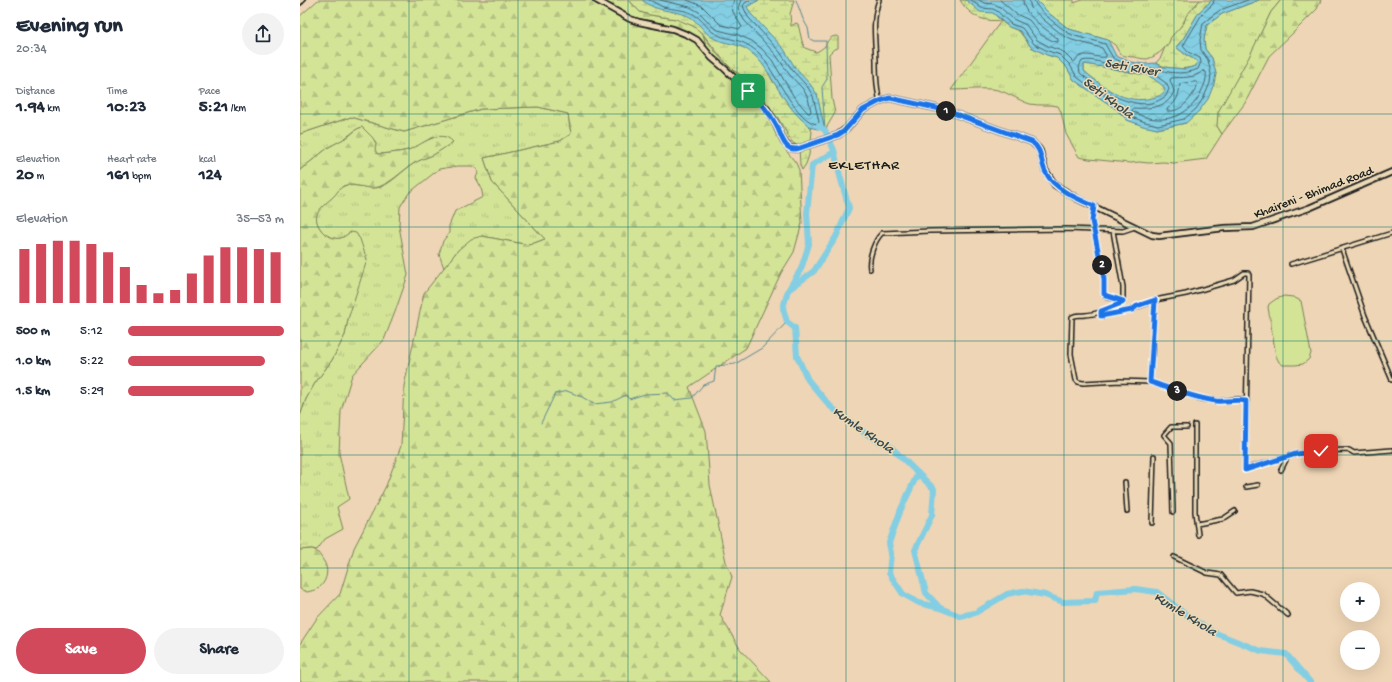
<!DOCTYPE html>
<html lang="en">
<head>
<meta charset="utf-8">
<style>
  :root { --surface:#fff; --page:#f2f2f3; --text:#1f2937; --muted:#747a83; --accent:#d1495b }
  body { margin:0; font-family:"Gochi Hand",sans-serif; background:var(--page); color:var(--text); height:100vh; display:flex; flex-direction:column; font-size:15px; white-space:nowrap }
  * { box-sizing:border-box; margin:0 }
  p { font-size:13px; color:var(--muted) }
  .icon { flex:none; width:22px; height:22px; fill:none; stroke:currentColor; stroke-width:2; stroke-linecap:round; stroke-linejoin:round }
  .map { position:relative; flex:1; overflow:hidden }
  .panel { display:flex; flex-direction:column; background:var(--surface); width:300px }
  .panel>* { flex:none }
  .fabs { position:absolute; left:1040px; top:582px; display:grid; gap:8px }
  .fabs a { display:grid; place-items:center; width:40px; height:40px; border-radius:50%; background:var(--surface); box-shadow:0 4px 16px #0002; font-size:20px }
  .pin { position:absolute; display:grid; place-items:center; width:34px; height:34px; color:#fff; margin:-17px; border-radius:8px; box-shadow:0 2px 6px #0006 }
  .km { position:absolute; width:20px; height:20px; margin:-10px; border-radius:50%; background:#222; color:#fff; font-size:11px; line-height:20px; text-align:center }
  .round { display:grid; place-items:center; flex:none; width:42px; height:42px; border-radius:21px; background:var(--page) }
  .summary { display:flex; align-items:center; justify-content:space-between; height:68px; padding:0 16px }
  h1 { font-size:22px; font-weight:700; line-height:30px }
  .stats { display:grid; grid-template-columns:repeat(3,1fr); gap:6px; height:68px; padding:4px 16px }
  .stats div { display:grid; align-content:center }
  .stats b { font-size:17px; font-weight:700 }
  .stats small { font-size:11px; font-weight:400 }
  .stats p { font-size:11px }
  .chart { height:112px; padding:8px 16px }
  .chart p { display:flex; justify-content:space-between }
  .chart svg { width:100%; height:72px; margin-top:4px; stroke:var(--accent); stroke-width:6 }
  .action { display:flex; gap:8px; margin-top:auto; padding:8px 16px }
  .action a { flex:1; height:46px; border-radius:24px; background:var(--accent); color:#fff; font-size:16px; font-weight:700; line-height:46px; text-align:center }
  .action a+a { background:var(--page); color:var(--text) }
  ul { padding:0 16px; list-style:none; font-size:13px }
  li { display:grid; grid-template-columns:64px 48px 1fr; align-items:center; height:30px }
  li i { height:10px; border-radius:5px; background:var(--accent) }
  main { display:flex; flex:1; min-height:0 }
  .map>svg:first-child { display:block }
  .grass { fill:url(#grass-tufts); stroke:#78805a }
  .forest { fill:url(#forest-firs); stroke:#78805a }
  .wetland { fill:url(#wetland-marsh); stroke:#78805a }
  .garden { fill:#d4e497; stroke:#78805a }
  .water { fill:url(#water-waves); stroke:#5a8793; fill-rule:evenodd }
  .lines { fill:none; stroke-linecap:round; stroke-linejoin:round }
  .shore { stroke:#45636c; stroke-width:1 }
  .stream { stroke:#5a8793; stroke-width:1 }
  .river { stroke:#83cee3; stroke-width:6 }
  .minor-casing { stroke:#1c1c1c; stroke-width:6 }
  .primary-casing { stroke:#1c1c1c; stroke-width:8 }
  .minor { stroke:#ecdab7; stroke-width:3 }
  .primary { stroke:#ecdab7; stroke-width:4.5 }
  .route-casing { stroke:#fff; stroke-width:8 }
  .route { stroke:#1a73e8; stroke-width:5 }
  .grid { fill:none; stroke:#0f766e; stroke-width:1; stroke-opacity:0.55 }
  .labels { text-anchor:middle; stroke-width:3; stroke-linejoin:round; paint-order:stroke }
  .street-label { font-size:13px; fill:#1c1c1c; stroke:#ecdab7 }
  .water-label { font-size:14px; font-style:italic; fill:#36484e; stroke:#ecdab7 }
  .quarter-label { font-size:15px; letter-spacing:1px; fill:#1c1c1c; stroke:#ecdab7 }
</style>
</head>
<body>
<main>
<section class="panel">
<div class="summary"><div><h1>Evening run</h1><p>20:34</p></div><a class="round"><svg class="icon" aria-label="share" viewBox="0 0 24 24"><path d="M12 15V3M7 8l5-5 5 5M5 13v7h14v-7"/></svg></a></div>
<div class="stats">
<div><p>Distance</p><b>1.94<small> km</small></b></div>
<div><p>Time</p><b>10:23</b></div>
<div><p>Pace</p><b>5:21<small> /km</small></b></div>
</div>
<div class="stats">
<div><p>Elevation</p><b>20<small> m</small></b></div>
<div><p>Heart rate</p><b>161<small> bpm</small></b></div>
<div><p>kcal</p><b>124</b></div>
</div>
<div class="chart"><p><span>Elevation</span>35–53 m</p>
<svg viewBox="0 0 160 44" preserveAspectRatio="none"><path d="M5 44V11M15 44V8M25 44V6M35 44V6M45 44V8M55 44V13M65 44V22M75 44V33M85 44V38M95 44V36M105 44V26M115 44V15M125 44V10M135 44V10M145 44V11M155 44V13"/></svg>
</div>
<ul>
<li><b>500 m</b>5:12<i style="width:100%"></i></li>
<li><b>1.0 km</b>5:22<i style="width:88%"></i></li>
<li><b>1.5 km</b>5:29<i style="width:81%"></i></li>
</ul>
<div class="action"><a>Save</a><a>Share</a></div>
</section>
<div class="map">
<svg width="1092" height="682" viewBox="0 0 1092 682">
  <defs>
    <pattern id="grass-tufts" width="24" height="20" patternUnits="userSpaceOnUse"><rect width="24" height="20" fill="#d4e497"/><path d="M3 7l-1-3M5 7V3M7 7l1-3M15 17l-1-3M17 17v-4M19 17l1-3" fill="none" stroke="#b5c382"/></pattern>
    <pattern id="forest-firs" width="22" height="20" patternUnits="userSpaceOnUse"><rect width="22" height="20" fill="#d4e497"/><path d="M5 1l3.5 6h-7zM16 11l3.5 6h-7z" fill="#b5c382"/></pattern>
    <pattern id="wetland-marsh" width="20" height="14" patternUnits="userSpaceOnUse"><rect width="20" height="14" fill="#d4e497"/><path d="M1 5h8M5 5V1M11 12h8M15 12V8" fill="none" stroke="#b5c382"/></pattern>
    <pattern id="water-waves" width="16" height="10" patternUnits="userSpaceOnUse"><rect width="16" height="10" fill="#83cee3"/><path d="M0 5q4-4 8 0t8 0" fill="none" stroke="#71b0c2"/></pattern>
  </defs>
  <rect width="100%" height="100%" fill="#eed5b5"/>
  <filter id="ink" filterUnits="userSpaceOnUse"><feTurbulence type="fractalNoise" baseFrequency=".025" numOctaves="2"/><feDisplacementMap in="SourceGraphic" scale="8" xChannelSelector="R" yChannelSelector="G"/><feConvolveMatrix kernelMatrix="1 2 1 2 8 2 1 2 1" color-interpolation-filters="sRGB"/></filter>
  <g filter="url(#ink)">
    <path class="grass" d="M736 0H774V3L782 0H900C883 16 871 53 847 59 843 59 838 58 835 57 829 57 824 56 820 54L815 45 808 40 769 29 751 15Z
      M959 0H981L971 12 917 126 922 134 906 159 874 163 863 162 849 163 839 162 831 163 819 162 789 159 779 157 766 134 761 112 758 106C748 104 740 106 730 104 717 100 705 90 692 89 679 88 665 90 651 90L701 21 709 27 719 31 731 47 747 55 757 58 767 68 774 80 816 109 827 120 857 129 886 123 916 74 912 58 905 49 904 39 907 25 922 14Z
      M403 34C411 47 421 60 433 70 438 74 444 76 448 80 465 97 478 117 490 138L480 143 467 115 417 65 407 49Z
      M238 107 268 114 271 134 260 141 184 158 192 182 245 239 229 245 182 236 158 250 144 268 139 254 143 241 149 233V226L155 211 183 197 181 187 176 178 178 173 177 169 172 166H158L139 169 109 193 100 207 99 226 108 275 95 312 84 340 52 375 41 411 39 453 49 499 37 507 43 529 25 539 17 550 12 549 0 550V416L6 399 15 383 32 360 45 335 48 319 51 232C47 234 44 238 41 238 29 241 15 228 16 216 18 207 27 202 34 196 36 193 39 189 42 187 50 181 69 191 81 187 93 182 102 171 113 164 119 160 126 158 132 155 140 151 146 146 153 142 131 129 126 145 108 150 100 152 84 154 76 154L75 149 62 127 57 129 44 139 29 147 0 170V134L51 117 104 132 181 109Z"/>
    <path class="forest" d="M18 0H329L340 12 350 15 376 19 386 22 393 26 403 34 407 49 417 65 467 115 480 143 496 163 499 170 502 223 494 252 481 273 446 348 389 387 406 431 410 485 426 562 432 577 420 615 440 649 471 682H0V644L17 618 40 594 54 548 86 486 101 446 104 386 124 293 158 250 171 239 182 236 229 245 245 239 192 182 184 158 260 141 271 134 268 114 238 107 181 109 104 132 51 117 0 134V16Z
      M981 0H1021L1017 9 996 30 969 56 945 103 922 134 917 126 918 112 949 57 971 12Z
      M62 127 73 138 76 144 75 149 77 154C84 154 101 152 108 150 121 146 140 127 153 142 147 146 140 151 133 155 126 158 119 160 113 164 103 170 94 180 83 185 71 192 60 184 47 185 41 185 38 192 34 196 24 206 8 214 22 231 26 236 37 241 43 237 46 236 48 233 51 232L56 233 60 239 67 260 48 319 45 335 40 345 32 360 15 383 6 399 0 416V170L29 147 49 136 57 129Z
      M12 549C18 551 19 554 23 560 29 568 28 580 19 588 16 590 11 591 7 592L0 589V550Z"/>
    <path class="wetland" d="M329 0H379L453 51 465 66 472 80 497 114 510 127 512 132 509 155 506 164 502 170 500 165 499 147 492 142 478 118 447 79 433 70 424 61 403 34 393 26 376 19 350 15 340 12Z
      M459 0H494L490 14 491 26 496 23 498 24 502 41 505 48 516 52C519 51 523 48 525 46 528 40 530 36 538 36V48L534 49 529 54 532 99 535 113 525 130 439 8 447 6Z
      M660 0C678 0 689 7 701 21 696 20 692 21 688 20 676 19 666 10 660 0Z
      M900 0H912L899 12 883 39 876 47 886 55 897 60 896 66C883 70 869 70 856 63L861 57 865 47 868 45 871 37 884 23 886 16Z
      M784 63 839 74 879 77 857 115 806 89 784 71Z"/>
    <path class="garden" d="M984 296 993 297 1001 301 1011 353 1009 359 1003 364 995 365H983L979 362 976 356 968 307 969 304 976 299Z"/>
    <path class="water" d="M342 0H459L447 7 451 14 484 49 496 69 510 84 517 94 525 130C521 129 514 129 510 127 507 125 504 121 501 119 489 107 481 94 472 79 467 71 462 62 454 55 439 41 425 46 410 36 402 30 397 20 388 16 372 9 357 13 342 0Z
      M666 0H736L751 15 769 29 808 40 816 56 831 62 844 64 856 63 863 67 885 69 896 66 897 61 886 55 876 47 883 39 899 12 912 0H959L922 14 907 25 904 39 905 49 912 58 916 74 914 84 908 99 899 111 886 123 857 129 843 126 827 120 816 109 774 80 767 68 757 58 747 55 731 47 720 31 709 27 693 13 680 12ZM784 64 845 74 854 79 863 86 865 90C863 95 857 97 852 98 825 105 803 87 784 71Z"/>
    <g class="lines">
      <path class="shore" d="M349 0C354 2 358 5 363 7 374 10 386 9 395 15 404 21 408 31 418 35 424 38 429 38 435 40 444 42 452 47 459 53 473 68 497 124 518 124L519 122 513 96 507 86 493 71 480 52 448 17 443 6 445 3 450 0
        M360 0 390 7 399 12 414 28 418 30 438 35 452 41 462 49 472 60 494 97 508 113H510L511 111 508 98 503 89 489 74 476 55 444 20 438 8 441 0
        M387 0 402 6 421 25 440 29 442 27 433 12 432 6 434 0
        M671 0 681 8 693 9 697 11 711 24 722 28 734 44 748 51 760 55 770 65 777 77 797 92 799 91V88L780 73 779 67 782 61C793 57 814 68 824 66V63L813 58 805 44C795 40 783 39 772 35 764 31 735 9 734 0
        M679 0 684 3 694 4 700 7 713 19 726 25 737 40 750 47 762 51 773 62 775 61C783 49 795 59 806 57V55L802 48 772 40 764 36 745 21 731 8 729 0
        M700 0 716 14 729 20 741 35 753 41 758 42V39C747 29 723 16 723 0
        M914 0 913 4 902 14 883 46 888 52 900 58 901 62 898 69C887 74 872 74 861 70 856 69 854 68 849 68V71L866 83 869 89 866 96C846 111 827 101 806 93L804 94V96L818 106 829 116 845 122 858 125 884 119 896 109 904 97 910 83 911 74 908 60 901 50 900 40 903 23 920 10 948 0
        M903 71 906 72C907 78 905 84 902 90 890 119 858 127 832 111L833 108C848 109 869 108 874 91L870 80 871 78C882 77 894 79 903 71Z
        M896 82 898 84C893 96 882 113 867 111V109C877 102 879 96 880 84Z"/>
      <path class="stream" d="M496 0 503 19 508 28 510 39 514 41H526L527 79 522 87 525 130
        M241 423 255 394 267 391 282 397 294 404 312 402 326 395 329 399 345 394 368 393 374 400 392 398 403 385 414 381 416 366 435 364 462 348 487 322"/>
      <path class="river" d="M518 126 525 130 534 150 540 176 549 208 536 237 514 271 488 290 483 308 487 322 495 328 497 356 508 380 531 407 562 431 579 442 590 446 634 489 632 515 615 550 626 593 640 608 660 616 675 613 707 594 723 591 745 595 763 602 795 601 797 592 835 589 857 592 888 616 913 632 961 651 986 654 1010 682
        M490 287 501 269 509 244 507 213 512 165 534 152
        M618 473 601 509 589 543 591 553 589 573 603 594 619 603 640 608"/>
      <g class="minor-casing">
        <path id="minor" d="M579 0C572 19 575 40 576 60 576 73 576 88 580 101
          M794 206 792 221 804 279V294L807 297 823 301
          M813 231 823 287V301C817 307 794 315 785 315 780 316 777 314 772 317L771 354 776 380 778 382 783 383 820 381 850 382 901 399 918 401 938 399 947 401
          M1042 249 1065 316 1092 380
          M991 264 1092 233
          M570 269C568 259 574 241 582 233L630 231 767 229 823 231 835 227
          M801 311V316L832 310 837 307 860 299 886 294 934 280 944 273H948L949 275 945 469 996 454 1013 451 1049 450 1054 453 1092 450
          M850 382 855 300
          M895 425V512L898 535
          M981 470 988 456
          M825 482 827 511
          M946 487 958 485
          M873 512 871 443 864 435 871 427H887
          M852 523 854 456
          M897 524 923 519 935 511
          M874 557 907 573 921 575 936 593 950 591 963 594 988 615"/>
      </g>
      <g class="primary-casing">
        <path id="primary" d="M296 0 330 19 339 22 373 29 388 35 397 40 412 58 425 69 467 109 477 126 484 142 490 148 497 149 538 135 547 128 563 110 580 101 590 98 636 108 650 112 732 142 738 148 740 151 745 170 755 185 778 199 852 235 859 236 924 228 953 227 1009 208 1092 172
          M0 2 2 0"/>
      </g>
      <use href="#minor" class="minor"/>
      <use href="#primary" class="primary"/>
    </g>
  </g>
  <g class="lines" filter="url(#ink)">
    <g class="route-casing">
      <path id="route" d="M448 91C459 102 469 111 476 125 480 131 481 139 486 145 489 149 492 149 497 149L538 135 544 131 563 110 580 101 590 98 636 108 650 112 732 142C743 150 740 162 746 173 754 189 778 199 794 206L792 221 804 279V294L807 296 823 301 822 303 801 311V316L832 310 837 306 855 300 850 382C872 389 893 398 916 401 926 402 936 399 946 401L945 470 996 454 1021 451"/>
    </g>
    <use href="#route" class="route"/>
  </g>
  <path class="grid" d="M109 0V682M218 0V682M328 0V682M437 0V682M546 0V682M655 0V682M764 0V682M874 0V682M983 0V682M0 114H1092M0 227H1092M0 341H1092M0 455H1092M0 568H1092"/>
  <g class="labels">
    <g class="street-label">
      <text transform="translate(1013 191) rotate(-21)" y="5">Khaireni - Bhimad Road</text>
    </g>
    <g class="water-label">
      <text transform="translate(832 66) rotate(10)" y="5">Seti River</text>
      <text transform="translate(809 97) rotate(37)" y="5">Seti Khola</text>
      <text transform="translate(564 429) rotate(35)" y="5">Kumle Khola</text>
      <text transform="translate(886 613) rotate(32)" y="5">Kumle Khola</text>
    </g>
    <g class="quarter-label">
      <text x="564" y="169">EKLETHAR</text>
    </g>
  </g>
</svg>
<div class="fabs">
<a>+</a>
<a>−</a>
</div>
<div class="pin" style="left:448px;top:91px;background:#1e9e55"><svg class="icon" aria-label="arrive" viewBox="0 0 24 24"><path d="M6 21V4h12l-3 4 3 4H6"/></svg></div>
<div class="pin" style="left:1021px;top:451px;background:#d93025"><svg class="icon" aria-label="check" viewBox="0 0 24 24"><path d="M5 12l5 5 9-10"/></svg></div>
<b class="km" style="left:646px;top:111px">1</b>
<b class="km" style="left:802px;top:265px">2</b>
<b class="km" style="left:877px;top:391px">3</b>
</div>
</main>
</body>
</html>
